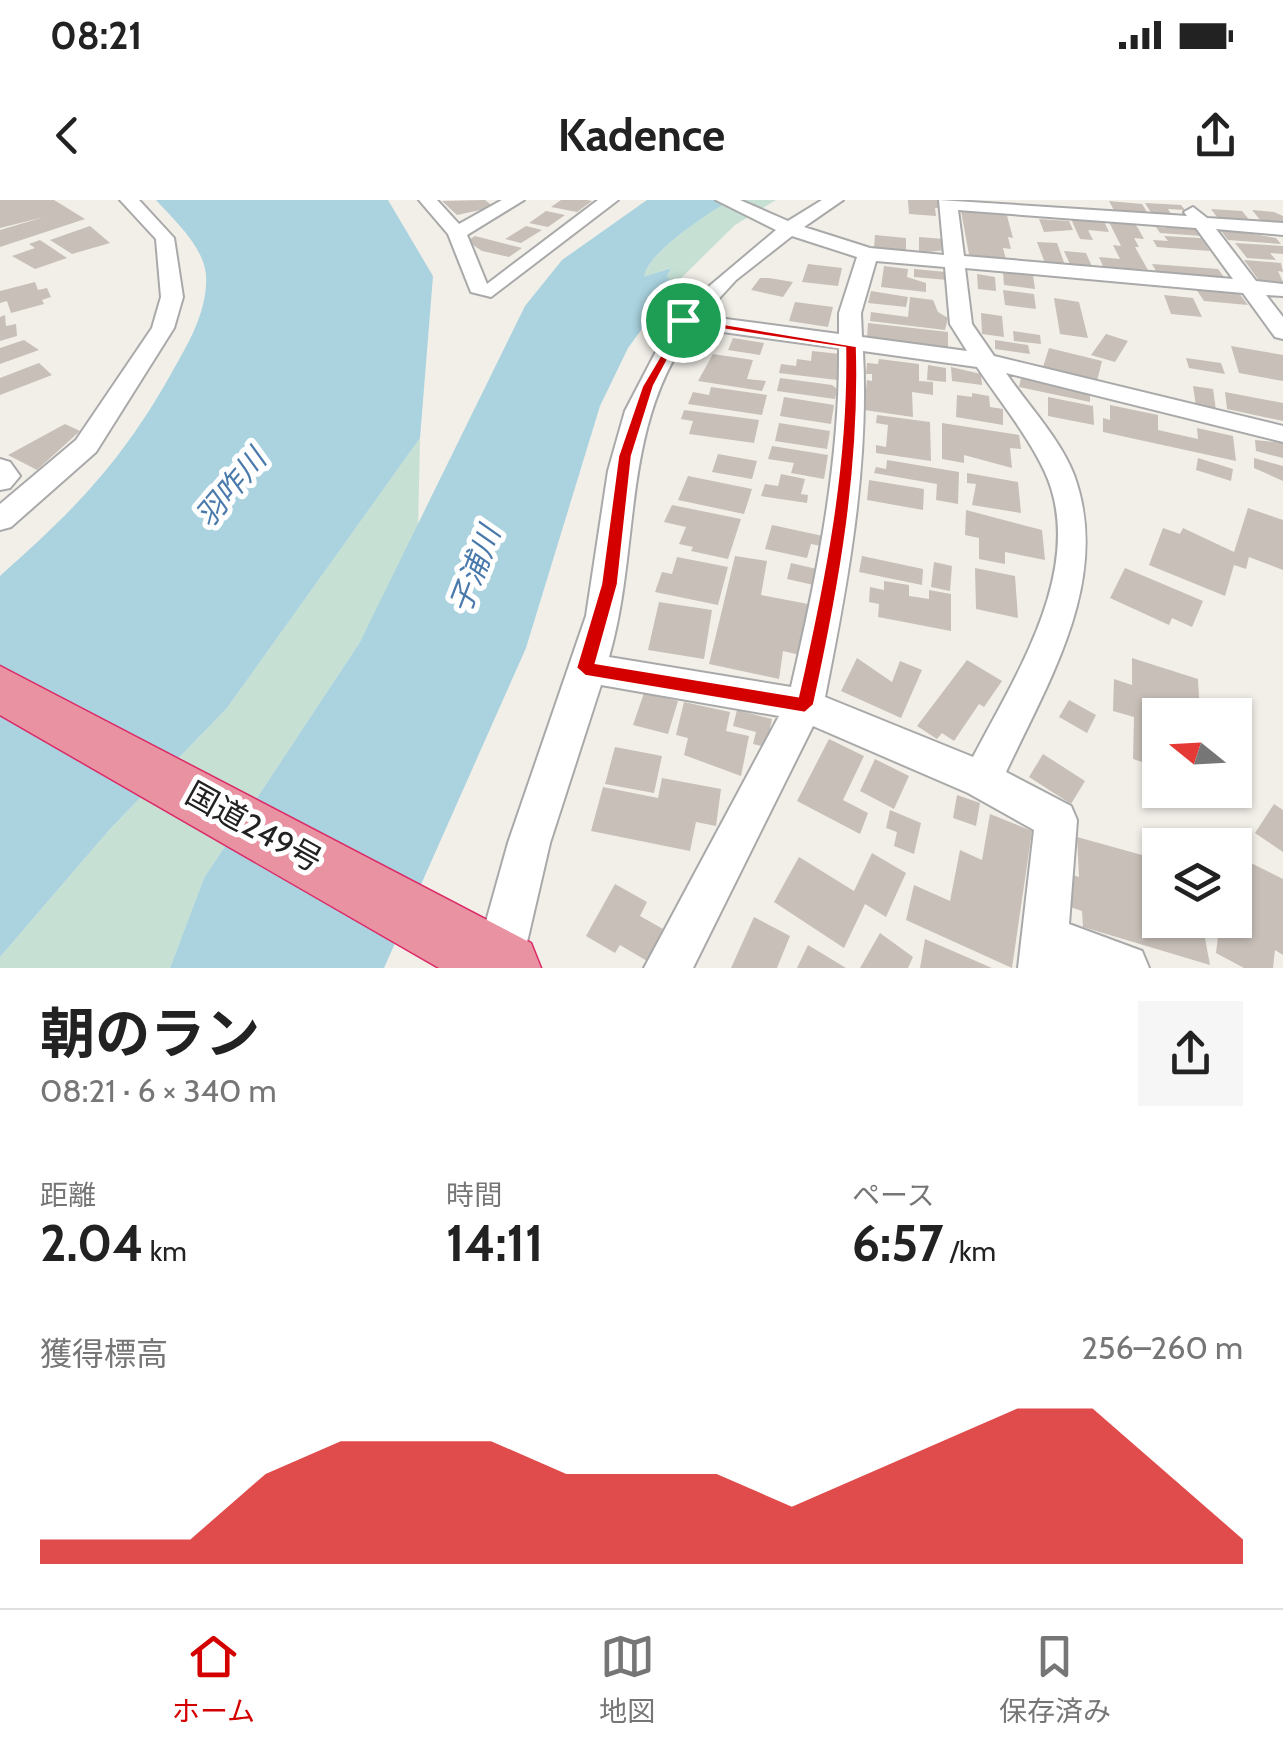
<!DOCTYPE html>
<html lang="ja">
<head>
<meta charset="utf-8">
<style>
  :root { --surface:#fff; --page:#f6f6f6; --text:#222; --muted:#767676; --line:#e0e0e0; --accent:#d40000 }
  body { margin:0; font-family:Cabin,"Noto Sans JP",sans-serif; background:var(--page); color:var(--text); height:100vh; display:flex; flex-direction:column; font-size:38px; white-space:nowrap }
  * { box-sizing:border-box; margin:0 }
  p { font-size:32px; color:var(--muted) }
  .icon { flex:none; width:55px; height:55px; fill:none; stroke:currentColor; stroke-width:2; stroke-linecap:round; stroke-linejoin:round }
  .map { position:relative; height:768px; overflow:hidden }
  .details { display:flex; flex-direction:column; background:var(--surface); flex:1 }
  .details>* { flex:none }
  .needle { width:65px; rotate:288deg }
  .buttons { position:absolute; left:1142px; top:498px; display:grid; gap:20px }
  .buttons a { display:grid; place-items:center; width:110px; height:110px; border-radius:0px; background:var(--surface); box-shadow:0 2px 8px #0004; font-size:50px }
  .pin { position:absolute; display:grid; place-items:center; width:85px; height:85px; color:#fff; margin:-42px; border:5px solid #fff; border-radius:50%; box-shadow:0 2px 10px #0007 }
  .round { display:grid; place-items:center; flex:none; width:105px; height:105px; border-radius:0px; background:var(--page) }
  .overview { display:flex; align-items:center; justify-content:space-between; height:170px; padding:0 40px }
  h1 { font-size:55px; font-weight:700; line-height:75px }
  .metrics { display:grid; grid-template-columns:repeat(3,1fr); gap:15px; height:170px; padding:10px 40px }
  .metrics div { display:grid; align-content:center }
  .metrics b { font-size:50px; font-weight:700 }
  .metrics small { font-size:28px; font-weight:400 }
  .metrics p { font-size:28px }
  .chart { height:280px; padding:20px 40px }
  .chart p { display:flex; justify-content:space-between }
  .chart svg { width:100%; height:180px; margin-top:10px; fill:var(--accent); opacity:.7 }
  .status { display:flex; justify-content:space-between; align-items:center; height:70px; padding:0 50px; background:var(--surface); direction:ltr }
  .status svg { height:28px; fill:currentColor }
  header { display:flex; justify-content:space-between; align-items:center; height:130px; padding:0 40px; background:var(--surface); font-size:45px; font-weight:700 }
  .tabs { display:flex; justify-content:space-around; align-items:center; height:140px; border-top:2px solid var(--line); background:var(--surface); font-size:28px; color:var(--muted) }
  .tabs a { display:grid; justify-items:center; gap:5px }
  .tabs .selected { color:var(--accent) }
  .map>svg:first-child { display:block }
  .wetland { fill:#c6e0d4 }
  .water { fill:#aad3df }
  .building { fill:#c7bfb8 }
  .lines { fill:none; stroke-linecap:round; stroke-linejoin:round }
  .minor-casing { stroke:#a9a9a9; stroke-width:4 }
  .highway-casing { stroke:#dc2a67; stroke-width:3 }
  .minor { fill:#fff; fill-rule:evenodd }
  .highway { fill:#e892a2; fill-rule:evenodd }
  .route { fill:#d40000; stroke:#fff; stroke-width:2.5; fill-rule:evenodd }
  .labels { text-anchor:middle; stroke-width:10; stroke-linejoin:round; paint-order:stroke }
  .water-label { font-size:30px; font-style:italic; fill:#4a7aab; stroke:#fff }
  .near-street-label { font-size:32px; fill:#222; stroke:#fff }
</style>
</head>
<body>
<div class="status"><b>08:21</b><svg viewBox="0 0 49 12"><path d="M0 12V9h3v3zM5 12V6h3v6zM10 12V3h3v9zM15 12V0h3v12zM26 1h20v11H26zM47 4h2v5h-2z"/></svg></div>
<header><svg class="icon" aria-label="back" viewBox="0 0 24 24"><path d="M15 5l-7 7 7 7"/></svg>Kadence<svg class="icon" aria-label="share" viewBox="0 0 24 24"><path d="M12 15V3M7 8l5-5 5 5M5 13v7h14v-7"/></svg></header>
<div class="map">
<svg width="1283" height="768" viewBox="0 0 1283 768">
  <rect width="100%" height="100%" fill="#f2efe9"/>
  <path class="wetland" d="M731 0H776L735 25 674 85 667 76 670 68 643 78C649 52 707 13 731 0Z
    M420 238 418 331 360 442 204 678 170 768H0V757L110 629 227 508Z"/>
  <path class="water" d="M156 0H388L433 76 420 238 227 508 110 629 0 757V376C76 308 120 264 171 174 188 144 208 111 206 75 204 47 174 20 156 0Z
    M647 0H731C708 13 647 53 644 77L671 68 667 76 674 85 628 148 600 206 526 448 384 768H170L204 678 360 442 525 106 562 60Z"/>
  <path class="building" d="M0 0H54L85 19 0 47V30L44 17 0 28Z
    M485 0 494 7 457 15 442 1Z
    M561 0H587L592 1 577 12 551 7Z
    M908 0H939L941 8H935L936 16 909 14Z
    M1109 1 1142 4 1149 15 1115 12Z
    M1145 3 1181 5 1185 10 1168 9 1173 17 1153 16Z
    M973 9 1006 12 1013 38 1008 37 1011 49 1003 48 1007 63 970 60 961 11Z
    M1211 9 1242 11 1252 23 1220 21Z
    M1252 10 1274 12 1283 16V24L1262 22Z
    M546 11 565 15 548 27 529 23Z
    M1039 19 1069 21 1073 30 1044 32Z
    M1071 19 1104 21 1109 32 1088 30 1093 40 1080 39Z
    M1108 20 1133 22 1138 28 1144 39 1134 38 1139 47H1135L1148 70 1138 69 1141 74 1105 71 1099 57 1120 59 1113 45 1121 46Z
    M1164 23 1195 26 1202 36 1160 33 1156 27 1166 28Z
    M90 26 110 43 72 54 50 40Z
    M526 26 542 30 521 43 505 39Z
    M1219 28 1276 38 1281 44 1228 40Z
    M875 35 906 38V51L874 48Z
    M475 36 522 48 509 57 482 51 467 41Z
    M1164 36 1201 38 1210 51 1157 47 1153 40 1168 41Z
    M919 37 945 39 946 50 919 53Z
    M40 40 67 58 35 69 12 56 35 48 29 44Z
    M1037 42 1057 43 1065 65 1045 63Z
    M1235 43 1283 46V54L1270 53 1276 60 1247 58Z
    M1064 51 1086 53 1094 71 1072 69Z
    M1244 60 1281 63 1283 72 1278 71 1283 82H1260Z
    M808 64 842 68 838 86 802 82Z
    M1152 64 1218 69 1227 81 1159 76Z
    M884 66 908 69 907 77 926 83V92L881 87Z
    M914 69 946 72 947 80 914 77Z
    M1003 72 1033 75 1035 89 1004 85Z
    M977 74 995 77 996 91 978 89Z
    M760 78H769L793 82 783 97 751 90Z
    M35 82 38 90 47 88 51 97 42 100 44 104 11 113 7 101 0 103V91Z
    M1196 89 1239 93 1248 105 1204 101Z
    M1003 90 1034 94 1036 109 1005 105Z
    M871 91 908 97 906 107 868 103Z
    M1164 95 1193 98 1202 117 1171 114Z
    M910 97 933 100 938 112 948 118 945 130 870 121 871 112 908 117Z
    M1054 98 1079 102 1088 138 1060 134Z
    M795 102 833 107 828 127 789 121Z
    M981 113 1002 116 1004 137 982 134Z
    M5 115 6 126 16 124 17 136 0 141V117Z
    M868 123 948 132V149L867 139Z
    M1013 131 1040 135 1041 144 1014 141Z
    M1106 134 1128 141 1115 162 1091 155Z
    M733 138 764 143 760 155 728 150Z
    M24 140 39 150 0 164V148Z
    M995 140 1028 145 1030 154 995 149Z
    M1231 146 1283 155V181L1239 173Z
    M1049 148 1102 161 1097 181 1043 167Z
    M812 151 840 154 837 180 779 173 781 164 796 166 797 159 811 161Z
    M713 154 753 160 747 179 766 181 762 191 698 181Z
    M1186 158 1221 163 1225 174 1189 168Z
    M879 159 919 164V181L933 182V195L912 192 913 217 864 210 867 180 872 181V174H866L867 163 878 164Z
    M39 163 52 175 0 195V178Z
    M928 165 946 168V182L927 180Z
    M951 167 981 174 982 185 952 181Z
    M780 178 832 185 837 189 835 199 777 191Z
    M1021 178 1090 193V202L1019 187Z
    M1193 186 1213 189 1216 210 1196 206Z
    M711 187 767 195 762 215 688 204 693 192 709 195Z
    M1225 192 1283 203V221L1227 209Z
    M972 193 989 196 990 207 1003 209V225L956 217 957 195 972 197Z
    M784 197 834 205 831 224 780 216Z
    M1048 197 1093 206 1094 225 1048 216Z
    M1110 205 1158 215V230L1198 239 1197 228 1233 236 1236 261 1103 232V218L1110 220Z
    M684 210 759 220 754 243 689 234 693 221 681 219Z
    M877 215 930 222 931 261 876 253V245L886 247 888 225 876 223Z
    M779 223 830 231 827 249 775 241Z
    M942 223 1019 235 1021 249 1010 248 1012 268 964 255V263L942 259Z
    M65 224 80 231 37 270 8 255Z
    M1255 240 1283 243V258L1256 251Z
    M772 246 828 255 824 279 791 273 794 263 768 259Z
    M718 254 757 261 752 279 712 272Z
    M1198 258 1233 269 1231 281 1196 270Z
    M1254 258 1283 266V281L1254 268Z
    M887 260 959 272 958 304 936 300 937 284 874 273 876 267 886 269Z
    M967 273 1018 282 1021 313 972 305 976 284 967 283Z
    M781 274 805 279 801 294 808 295 807 303 761 296 765 284 778 286Z
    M688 276 752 289 744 314 678 300Z
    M869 280 924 289 923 310 867 300Z
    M672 305 741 319 728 359 691 351 693 347 679 344 686 327 664 322Z
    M1248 308 1283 320V370L1249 357 1246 369 1234 365 1225 396 1149 365 1163 328 1180 334 1183 328 1234 352Z
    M966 310 1042 330 1045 360 1005 352V364L979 359V338L965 335Z
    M772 325 823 336 821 346 811 344 807 358 765 349Z
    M735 356 767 361 761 395 808 404 800 455 783 451 779 479 709 464Z
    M862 356 923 369 922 385 859 372Z
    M677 357 728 367 718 405 655 392 662 372 672 374Z
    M934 362 952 366 950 391 931 387Z
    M791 363 821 370 818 386 787 379Z
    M975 368 1015 376 1018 418 976 409Z
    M1125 368 1203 401 1192 427 1172 418 1169 425 1110 398Z
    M884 381 909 385V396L929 399V390L951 394V431L878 417 879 404 869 402 870 387 884 390Z
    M659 402 712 410 704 459 648 450Z
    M857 458 892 482 900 461 922 470 901 518 841 491Z
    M1132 458 1198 479 1200 515H1160V588L1154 586V566L1133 559 1134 517 1113 511 1114 479 1132 485Z
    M967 460 1002 481 984 507 979 504 954 541 942 533 937 539 917 526Z
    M644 493 678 501 668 534 633 525Z
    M1069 500 1096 515 1087 533 1059 517Z
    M684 502 730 512 726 531 749 536 741 576 684 555 688 538 676 535Z
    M737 510 772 519 766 547 753 544 756 532 733 526Z
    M829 539 864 556 843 600 868 613 860 634 797 601Z
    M615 547 662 556 654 593 605 584Z
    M1043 554 1085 581 1071 604 1029 577Z
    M875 559 909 576 894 609 860 591Z
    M662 578 721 589 716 626 696 622 690 651 591 631 603 587 658 598Z
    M1168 590H1204L1205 603 1168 591Z
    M957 595 980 603 976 626 953 618Z
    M1274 604 1283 610V652L1255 633Z
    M890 610 921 623 914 654 894 646 897 632 886 628Z
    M990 614 1032 631 1012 768 906 720 914 685 950 701 960 650 982 660Z
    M1077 637 1160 660V720H1179L1180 726 1204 733 1210 765 1083 727 1082 711 1067 706 1065 672 1079 677Z
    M872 653 906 673 886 717 865 704 844 748 774 702 799 657 854 691Z
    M1235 655 1283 679V755L1275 750 1273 768H1244L1216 753 1220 720H1235Z
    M615 684 647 702 640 716 663 729 647 761 620 745 615 753 586 736Z
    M754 717 790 736 777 768H731Z
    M880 733 913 757 908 768H860Z
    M925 739 992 768H920Z
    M808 745 846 768H797Z"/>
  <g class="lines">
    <g class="minor-casing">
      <path id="minor" d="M120 0H139L174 38 183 97 174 128 96 252 11 327 0 330V304L76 240 152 128 161 97 156 39Z
        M419 0H437L459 24 502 0H524L467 35 487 84 598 0H618L491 97 471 92 448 34Z
        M716 0H740L788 21 822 0H843L804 27 870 48 944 55 939 0 1187 16 1184 12 1193 7 1207 18 1283 23V35L1216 29 1256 81 1283 84V96L1266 95 1283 117V139L1275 137 1243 93 965 68 972 124 994 156 1283 226V242L1006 173C1027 204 1061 240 1074 275 1112 379 1049 480 1006 572L1071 606 1077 620 1069 724 1142 751 1149 768H1018L1034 630 968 593 813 526 693 768H644L779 516 601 485 550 643 521 768H473L508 643 586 416 608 271 625 211 675 115 776 30ZM958 10 1196 28 1233 79 964 56ZM792 36 857 57 839 113V134L703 116 736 80ZM876 61 945 67 950 124 967 151 862 137 861 113ZM694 128 839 148C840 263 817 375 791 487L609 457C641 347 620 225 694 128ZM863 151 977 167C999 200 1027 234 1044 270 1089 365 1015 476 973 557L825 497C848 382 869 268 863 151Z
        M0 259 10 262 20 276 10 288 0 290Z"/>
    </g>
    <g class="highway-casing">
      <path id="highway" d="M0 466 531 743 541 768H439L0 515Z"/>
    </g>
    <use href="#minor" class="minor"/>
    <use href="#highway" class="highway"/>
  </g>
  <path class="route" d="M683 117 857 146C861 268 840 386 814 505L805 513 585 476 576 468 601 384 618 256 642 186ZM687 124 845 148C847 267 824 381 798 496L596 463 618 384 632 256 654 186Z"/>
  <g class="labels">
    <g class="water-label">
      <text transform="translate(231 288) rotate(-50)" y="10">羽咋川</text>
      <text transform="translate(475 370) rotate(-69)" y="10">子浦川</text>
    </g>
    <g class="near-street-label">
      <text transform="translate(254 627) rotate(29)" y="11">国道249号</text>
    </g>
  </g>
</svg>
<div class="buttons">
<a><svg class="needle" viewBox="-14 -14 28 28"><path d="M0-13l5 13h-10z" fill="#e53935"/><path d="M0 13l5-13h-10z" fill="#767676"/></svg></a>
<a><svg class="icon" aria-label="layers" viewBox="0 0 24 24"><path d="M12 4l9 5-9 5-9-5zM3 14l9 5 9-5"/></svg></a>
</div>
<div class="pin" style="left:683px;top:120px;background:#1e9e55"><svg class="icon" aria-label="arrive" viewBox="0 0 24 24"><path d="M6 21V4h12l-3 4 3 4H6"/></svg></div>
</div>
<section class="details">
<div class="overview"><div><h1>朝のラン</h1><p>08:21 · 6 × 340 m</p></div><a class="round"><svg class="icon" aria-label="share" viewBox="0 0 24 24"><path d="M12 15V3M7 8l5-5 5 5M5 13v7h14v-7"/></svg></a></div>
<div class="metrics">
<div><p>距離</p><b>2.04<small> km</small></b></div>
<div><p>時間</p><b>14:11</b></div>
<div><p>ペース</p><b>6:57<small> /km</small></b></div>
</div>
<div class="chart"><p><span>獲得標高</span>256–260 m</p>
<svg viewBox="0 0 160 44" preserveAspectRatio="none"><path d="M0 44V38L10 38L20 38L30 22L40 14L50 14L60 14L70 22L80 22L90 22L100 30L110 22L120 14L130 6L140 6L150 22L160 38V44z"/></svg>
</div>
</section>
<nav class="tabs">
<a class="selected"><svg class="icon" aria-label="home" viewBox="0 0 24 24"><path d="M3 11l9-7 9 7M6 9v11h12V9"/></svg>ホーム</a>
<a><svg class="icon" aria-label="map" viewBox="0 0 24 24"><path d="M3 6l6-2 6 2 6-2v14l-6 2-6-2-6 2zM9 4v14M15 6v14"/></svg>地図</a>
<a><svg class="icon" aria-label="saved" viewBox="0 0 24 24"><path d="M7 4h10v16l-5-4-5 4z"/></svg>保存済み</a>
</nav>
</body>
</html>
